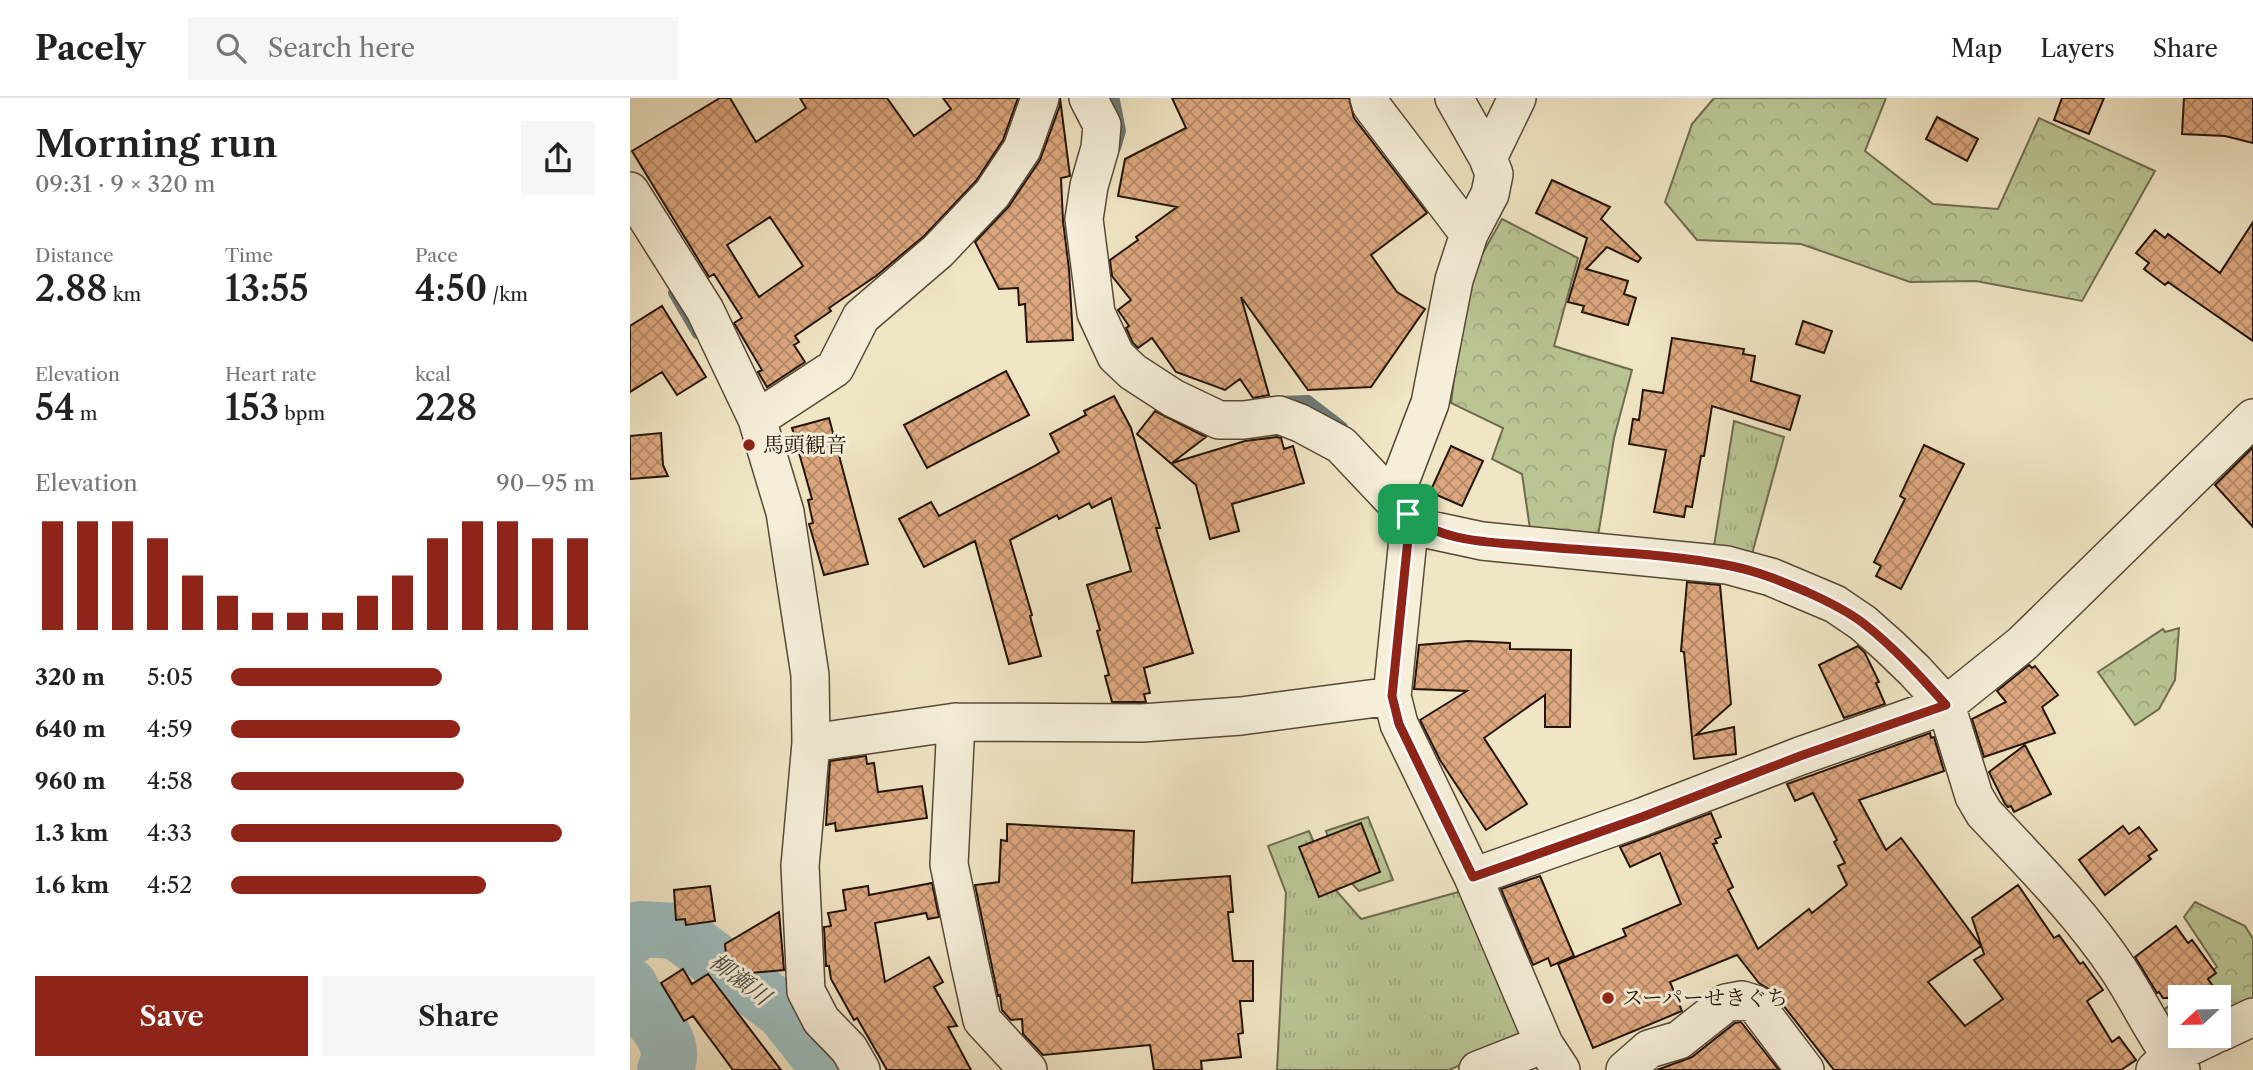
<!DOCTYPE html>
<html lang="en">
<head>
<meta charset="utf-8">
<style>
  :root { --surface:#fff; --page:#f6f6f6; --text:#222; --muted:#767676; --line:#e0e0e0; --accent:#8f2418 }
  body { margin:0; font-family:"Libre Caslon Text","Noto Serif JP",serif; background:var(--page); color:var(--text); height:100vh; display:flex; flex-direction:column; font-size:26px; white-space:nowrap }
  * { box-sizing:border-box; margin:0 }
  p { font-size:23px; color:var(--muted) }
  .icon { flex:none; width:38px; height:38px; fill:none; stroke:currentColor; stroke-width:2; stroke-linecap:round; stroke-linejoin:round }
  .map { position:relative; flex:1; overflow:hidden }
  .drawer { display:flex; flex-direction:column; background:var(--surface); width:630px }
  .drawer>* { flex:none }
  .needle { width:46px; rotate:248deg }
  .controls { position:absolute; left:1538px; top:887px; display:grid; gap:14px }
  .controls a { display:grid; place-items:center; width:63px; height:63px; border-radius:0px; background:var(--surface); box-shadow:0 7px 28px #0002; font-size:35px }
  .pin { position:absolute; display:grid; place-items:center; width:60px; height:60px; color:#fff; margin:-30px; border-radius:14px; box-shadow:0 4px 10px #0006 }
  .round { display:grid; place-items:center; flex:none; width:74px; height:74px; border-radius:0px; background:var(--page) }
  .head { display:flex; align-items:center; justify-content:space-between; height:119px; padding:0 35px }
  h1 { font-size:38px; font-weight:600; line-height:52px }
  .metrics { display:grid; grid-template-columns:repeat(3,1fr); gap:10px; height:119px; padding:7px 35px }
  .metrics div { display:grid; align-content:center }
  .metrics b { font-size:35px; font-weight:600 }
  .metrics small { font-size:19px; font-weight:400 }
  .metrics p { font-size:19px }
  .chart { height:196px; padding:14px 35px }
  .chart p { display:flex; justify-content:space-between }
  .chart svg { width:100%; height:126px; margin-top:7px; stroke:var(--accent); stroke-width:6 }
  .primary-button { display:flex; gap:14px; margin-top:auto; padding:14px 35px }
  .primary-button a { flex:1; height:80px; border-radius:0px; background:var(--accent); color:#fff; font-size:28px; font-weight:600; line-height:80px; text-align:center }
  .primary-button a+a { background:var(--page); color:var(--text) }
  ul { padding:0 35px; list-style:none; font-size:23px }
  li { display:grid; grid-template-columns:112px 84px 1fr; align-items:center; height:52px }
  li i { height:18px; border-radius:9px; background:var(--accent) }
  header { display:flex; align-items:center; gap:42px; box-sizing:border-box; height:98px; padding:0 35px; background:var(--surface); border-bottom:2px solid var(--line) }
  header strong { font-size:33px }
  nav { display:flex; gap:38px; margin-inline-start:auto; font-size:24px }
  .search { width:490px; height:63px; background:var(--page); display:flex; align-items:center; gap:18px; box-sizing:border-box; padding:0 24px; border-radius:0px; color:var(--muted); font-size:26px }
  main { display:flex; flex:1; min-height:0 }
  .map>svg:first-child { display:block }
  .grass { fill:url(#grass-tufts); stroke:#706c4e; stroke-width:2 }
  .forest { fill:url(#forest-crowns); stroke:#706c4e; stroke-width:2 }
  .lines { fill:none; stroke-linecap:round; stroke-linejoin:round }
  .stream { stroke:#6e7974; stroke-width:10 }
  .river { stroke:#9ebdbd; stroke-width:56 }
  .building { fill:url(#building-cross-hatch); stroke:#251407; stroke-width:2; fill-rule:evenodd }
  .street-casing { stroke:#584836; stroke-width:40 }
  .street { stroke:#f5eed9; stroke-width:37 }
  .route-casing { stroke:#fff; stroke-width:14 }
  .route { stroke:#8f2418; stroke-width:9 }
  .poi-dot { fill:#8f2418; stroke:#f5eed9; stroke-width:2.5 }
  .labels { text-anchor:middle; stroke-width:6; stroke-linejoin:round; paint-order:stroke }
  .poi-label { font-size:21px; fill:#251407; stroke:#f5eed9; text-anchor:start }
  .water-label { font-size:23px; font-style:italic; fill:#4f4f47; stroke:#f5eed9 }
</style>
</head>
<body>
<header>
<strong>Pacely</strong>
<div class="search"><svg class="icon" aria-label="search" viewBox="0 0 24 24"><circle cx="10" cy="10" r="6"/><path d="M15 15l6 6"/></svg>Search here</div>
<nav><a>Map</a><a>Layers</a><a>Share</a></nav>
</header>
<main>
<section class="drawer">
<div class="head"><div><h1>Morning run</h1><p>09:31 · 9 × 320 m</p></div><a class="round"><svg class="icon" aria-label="share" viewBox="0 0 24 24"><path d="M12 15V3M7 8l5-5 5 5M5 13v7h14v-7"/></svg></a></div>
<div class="metrics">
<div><p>Distance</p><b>2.88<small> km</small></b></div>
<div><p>Time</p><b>13:55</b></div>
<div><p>Pace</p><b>4:50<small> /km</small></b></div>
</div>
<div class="metrics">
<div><p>Elevation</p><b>54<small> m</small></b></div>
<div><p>Heart rate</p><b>153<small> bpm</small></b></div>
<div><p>kcal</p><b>228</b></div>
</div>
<div class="chart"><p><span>Elevation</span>90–95 m</p>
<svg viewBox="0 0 160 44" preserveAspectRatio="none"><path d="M5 44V6M15 44V6M25 44V6M35 44V12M45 44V25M55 44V32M65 44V38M75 44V38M85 44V38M95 44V32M105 44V25M115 44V12M125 44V6M135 44V6M145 44V12M155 44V12"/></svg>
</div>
<ul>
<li><b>320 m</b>5:05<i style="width:58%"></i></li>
<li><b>640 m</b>4:59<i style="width:63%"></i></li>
<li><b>960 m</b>4:58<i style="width:64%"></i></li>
<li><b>1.3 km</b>4:33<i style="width:91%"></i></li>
<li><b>1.6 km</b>4:52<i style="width:70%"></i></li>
</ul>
<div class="primary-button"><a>Save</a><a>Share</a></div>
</section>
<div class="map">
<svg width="1623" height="972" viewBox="0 0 1623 972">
  <defs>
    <pattern id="grass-tufts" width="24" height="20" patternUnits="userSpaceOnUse" patternTransform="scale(1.75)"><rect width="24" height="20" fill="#bac594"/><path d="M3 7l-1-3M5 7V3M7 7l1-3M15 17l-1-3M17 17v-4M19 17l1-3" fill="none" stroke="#a0a87e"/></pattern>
    <pattern id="forest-crowns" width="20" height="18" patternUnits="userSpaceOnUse" patternTransform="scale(1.75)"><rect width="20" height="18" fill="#bac594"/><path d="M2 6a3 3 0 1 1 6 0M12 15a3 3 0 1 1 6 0" fill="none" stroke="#a0a87e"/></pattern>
    <pattern id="building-cross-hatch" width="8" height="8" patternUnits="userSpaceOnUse" patternTransform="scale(1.75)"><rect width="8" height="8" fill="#dda87f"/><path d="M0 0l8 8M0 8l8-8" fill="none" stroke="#b38866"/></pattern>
  </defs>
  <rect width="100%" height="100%" fill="#f0e5c4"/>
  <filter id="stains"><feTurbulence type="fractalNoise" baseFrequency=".00286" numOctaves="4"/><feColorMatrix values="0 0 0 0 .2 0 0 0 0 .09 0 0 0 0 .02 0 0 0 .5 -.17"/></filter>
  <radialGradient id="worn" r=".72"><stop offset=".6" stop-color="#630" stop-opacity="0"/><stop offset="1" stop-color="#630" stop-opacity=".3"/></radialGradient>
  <path class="grass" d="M1104 323 1154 339 1122 456 1084 448Z
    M738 719 763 782 729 793 709 772 696 733Z
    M679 733 703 789 731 821 832 793 891 928 886 943 819 972H647L656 795 638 748Z"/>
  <path class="forest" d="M1084 0H1256L1235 53 1303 106 1368 111 1409 20 1525 73 1452 203 1346 183 1280 184 1171 146 1067 142 1035 104 1062 26Z
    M872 121 948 160 924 248 1002 272 984 340 968 438 900 431 892 376 862 361 873 330 821 305 829 242 845 169Z
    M1549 530 1545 582 1529 611 1505 627 1468 574 1533 531 1535 534Z
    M1565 804 1615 828 1623 841V903L1589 919V900H1550V938L1544 934 1530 915 1587 869 1554 819Z"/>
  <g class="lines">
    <path class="stream" d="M485 2 491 33 486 50
      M43 195 67 236
      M650 303 678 302 713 329"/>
    <path class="river" d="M0 840 10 831 46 833 153 913 200 972
      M0 888C10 916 52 939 35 972"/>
  </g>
  <path class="building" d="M90 0H100L126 44 176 10 170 0H257L284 38 321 11 313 0H388L373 42 346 83 294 138 246 178 199 210 201 213 165 238 169 244 164 247 175 264 137 289 128 274 132 272 104 225 112 220 84 176 79 179 2 53ZM140 119 173 168 129 199 97 147Z
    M430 0 440 78 431 80 433 123 439 171 443 242 397 244 395 206 389 207 388 190 369 191 345 144 379 108 410 62 430 7Z
    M542 0H719L724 20 797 115 741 157 767 194 795 211 741 289 678 292 611 199 639 297 623 300 610 281 595 292 546 274 522 240 508 250 503 245 496 230 499 228 488 212 501 202 482 178 480 162 508 142 506 139 547 109 488 98 495 61 556 30Z
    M1432 0H1474L1459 36 1424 22Z
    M1554 0H1623V45L1595 38 1552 36Z
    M1307 19 1348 41 1337 63 1296 41Z
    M922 82 980 109 971 121 1011 160 1008 164 977 149 956 171 998 183 994 196 1006 200 998 227 952 214 954 208 938 204 957 140 906 115Z
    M1623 124V243L1545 189 1538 184 1535 187 1514 171 1519 165 1506 155 1525 132 1535 140 1538 136 1590 175Z
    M32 208 76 279 47 297 32 274 0 294V228Z
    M1173 223 1202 233 1194 255 1166 246Z
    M1042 240 1114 251 1113 256 1125 258 1121 283 1170 298 1160 332 1082 308 1074 358H1071L1062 409 1056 408 1054 419 1024 414 1036 352 999 346 1003 321 1009 322 1013 292 1033 295Z
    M376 273 399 317 297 370 274 327Z
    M484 298 501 330 530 430H526L563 555 514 570 520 595 514 596 516 604H482L475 578 479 577 467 533 470 532 457 487 501 473 481 400 462 410 459 405 429 421 427 417 380 442 402 517 400 518 411 558 379 566 345 443 294 469 269 421 301 404 309 418 401 370 429 354 420 336 456 317 454 313Z
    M525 313 576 339 542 365 615 343 647 339 651 340 654 351 663 348 674 385 602 406 609 433 580 441 566 387 507 336Z
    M199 320 238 466 194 477 179 426 183 425 178 402 182 401 162 330Z
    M31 335 33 367 38 378 0 381V338Z
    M1294 347 1334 366 1271 491 1246 478 1251 468 1244 464 1275 401 1270 398Z
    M821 348 853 363 832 408 800 394Z
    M1623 349V429L1585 387Z
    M1057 484 1090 487 1101 606 1066 637 1104 629 1106 656 1064 661 1054 554 1051 553Z
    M838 543 880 545V551L941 552 940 629H915V597L854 640 897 706 856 732 810 662 790 622 837 593 784 591 789 547Z
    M1228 548 1235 555 1249 584 1246 585 1255 606 1214 620 1189 567Z
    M1399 567 1402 570 1405 568 1428 597 1412 609 1425 635 1354 659 1342 621 1376 604 1367 593Z
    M1300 635 1301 640 1304 639 1314 673 1229 702 1256 752 1271 740 1351 848 1298 884 1335 928 1373 901 1344 862 1354 856 1342 820 1388 787 1424 840 1429 837 1450 866 1453 864 1473 892 1457 903 1482 944 1489 939 1506 962 1491 972H1204L1142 893 1129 885 1107 857 1040 884 1052 913 963 950 928 866 996 838 993 831 1051 806 1030 755 1000 769 990 749 1081 715 1091 739 1085 741 1087 745 1083 746 1103 789 1098 792 1128 851 1179 811 1182 815 1217 787 1208 768 1215 765 1204 744 1207 742 1183 695 1165 703 1157 686Z
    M1395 647 1421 696 1384 714 1381 708 1378 709 1375 706 1359 674Z
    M236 658 237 666 244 665 248 694 292 688 297 720 206 733 205 725 196 727 200 663Z
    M731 725 750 774 689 799 669 749Z
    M377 726 504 733 502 785 600 778 603 814H598L603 863H623V903H610L613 935 608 936 611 959 571 963 572 972H524L520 947 413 957 393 936 392 921 381 922 372 912 370 897 368 898 345 787 369 784 371 742 377 743Z
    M1493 728 1499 736 1509 729 1527 752 1518 758 1521 761 1475 797 1449 762Z
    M910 778 944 858 921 868 918 860 903 867 871 791Z
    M302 785 309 819 298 821 296 815 245 825 255 884 299 859 313 884 304 889 327 928 318 929 341 972H257L227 920 224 922 201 881 199 868H196L194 829 201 828 198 815 216 812 213 792 238 788 239 797Z
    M80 788 85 823 56 827 55 821 46 822 44 792Z
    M149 814 154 872 98 877 95 846Z
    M1546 828 1558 845 1562 842 1586 875 1578 881 1591 900H1533L1529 894 1527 895 1505 859Z
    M53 871 62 886 78 876 151 972H103L63 918 54 923 31 885Z
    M1111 924 1149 972H1027L1062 959 1105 925Z"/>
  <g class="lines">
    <g class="street-casing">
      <path id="street" d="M458 0 472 27 470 50 459 88 454 121 466 215 486 258 503 274 543 300 589 322H614L649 317 670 325 711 347 763 402 788 425 801 432 852 443 1097 467 1141 479 1205 506 1233 525 1259 548 1285 573 1316 607 1344 698 1354 715C1400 764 1450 814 1488 871 1510 904 1526 941 1551 972
        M739 0 741 7 839 136
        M858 60 887 0
        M0 93 75 212 127 321 155 414 180 577 181 645 170 768 176 893 191 922 219 951 231 972
        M127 321 205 270 231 219 308 153 362 96 392 51 410 0
        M763 402 800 305 824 182 839 136 860 96 864 76 858 60 824 0
        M778 416V441L762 598 769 626 843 779 914 946 931 972
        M326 624 319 766 339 863 352 922 398 972
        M181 645 326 624 512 625 611 618 762 598
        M843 779 1012 719 1170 658 1316 607 1392 546 1623 320
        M1589 935 1623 919
        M848 972 914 946
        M995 972 1019 951 1049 942 1096 905 1112 902 1125 906 1175 972
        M1525 972 1540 958 1582 938"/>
    </g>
    <use href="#street" class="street"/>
  </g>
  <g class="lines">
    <g class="route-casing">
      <path id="route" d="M778 416C811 445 864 444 905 448 968 454 1034 455 1096 467 1125 472 1151 483 1177 494 1197 503 1216 512 1233 525 1264 549 1290 578 1316 607L1170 658 1012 719 843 779 769 626 762 598 778 441Z"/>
    </g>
    <use href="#route" class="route"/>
  </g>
  <g class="poi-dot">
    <circle cx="119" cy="347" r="7"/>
    <circle cx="978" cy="900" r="7"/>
  </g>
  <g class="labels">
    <g class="poi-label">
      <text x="133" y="354">馬頭観音</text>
      <text x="992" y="907">スーパーせきぐち</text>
    </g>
    <g class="water-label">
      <text transform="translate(110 881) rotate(37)" y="8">柳瀬川</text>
    </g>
  </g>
  <rect width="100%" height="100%" filter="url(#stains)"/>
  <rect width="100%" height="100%" fill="url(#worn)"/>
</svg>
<div class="controls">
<a><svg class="needle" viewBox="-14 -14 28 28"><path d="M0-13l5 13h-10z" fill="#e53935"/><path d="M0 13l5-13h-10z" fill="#767676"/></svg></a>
</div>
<div class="pin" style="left:778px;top:416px;background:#1e9e55"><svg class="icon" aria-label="arrive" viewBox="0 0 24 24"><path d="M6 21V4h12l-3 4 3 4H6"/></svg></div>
</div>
</main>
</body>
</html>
